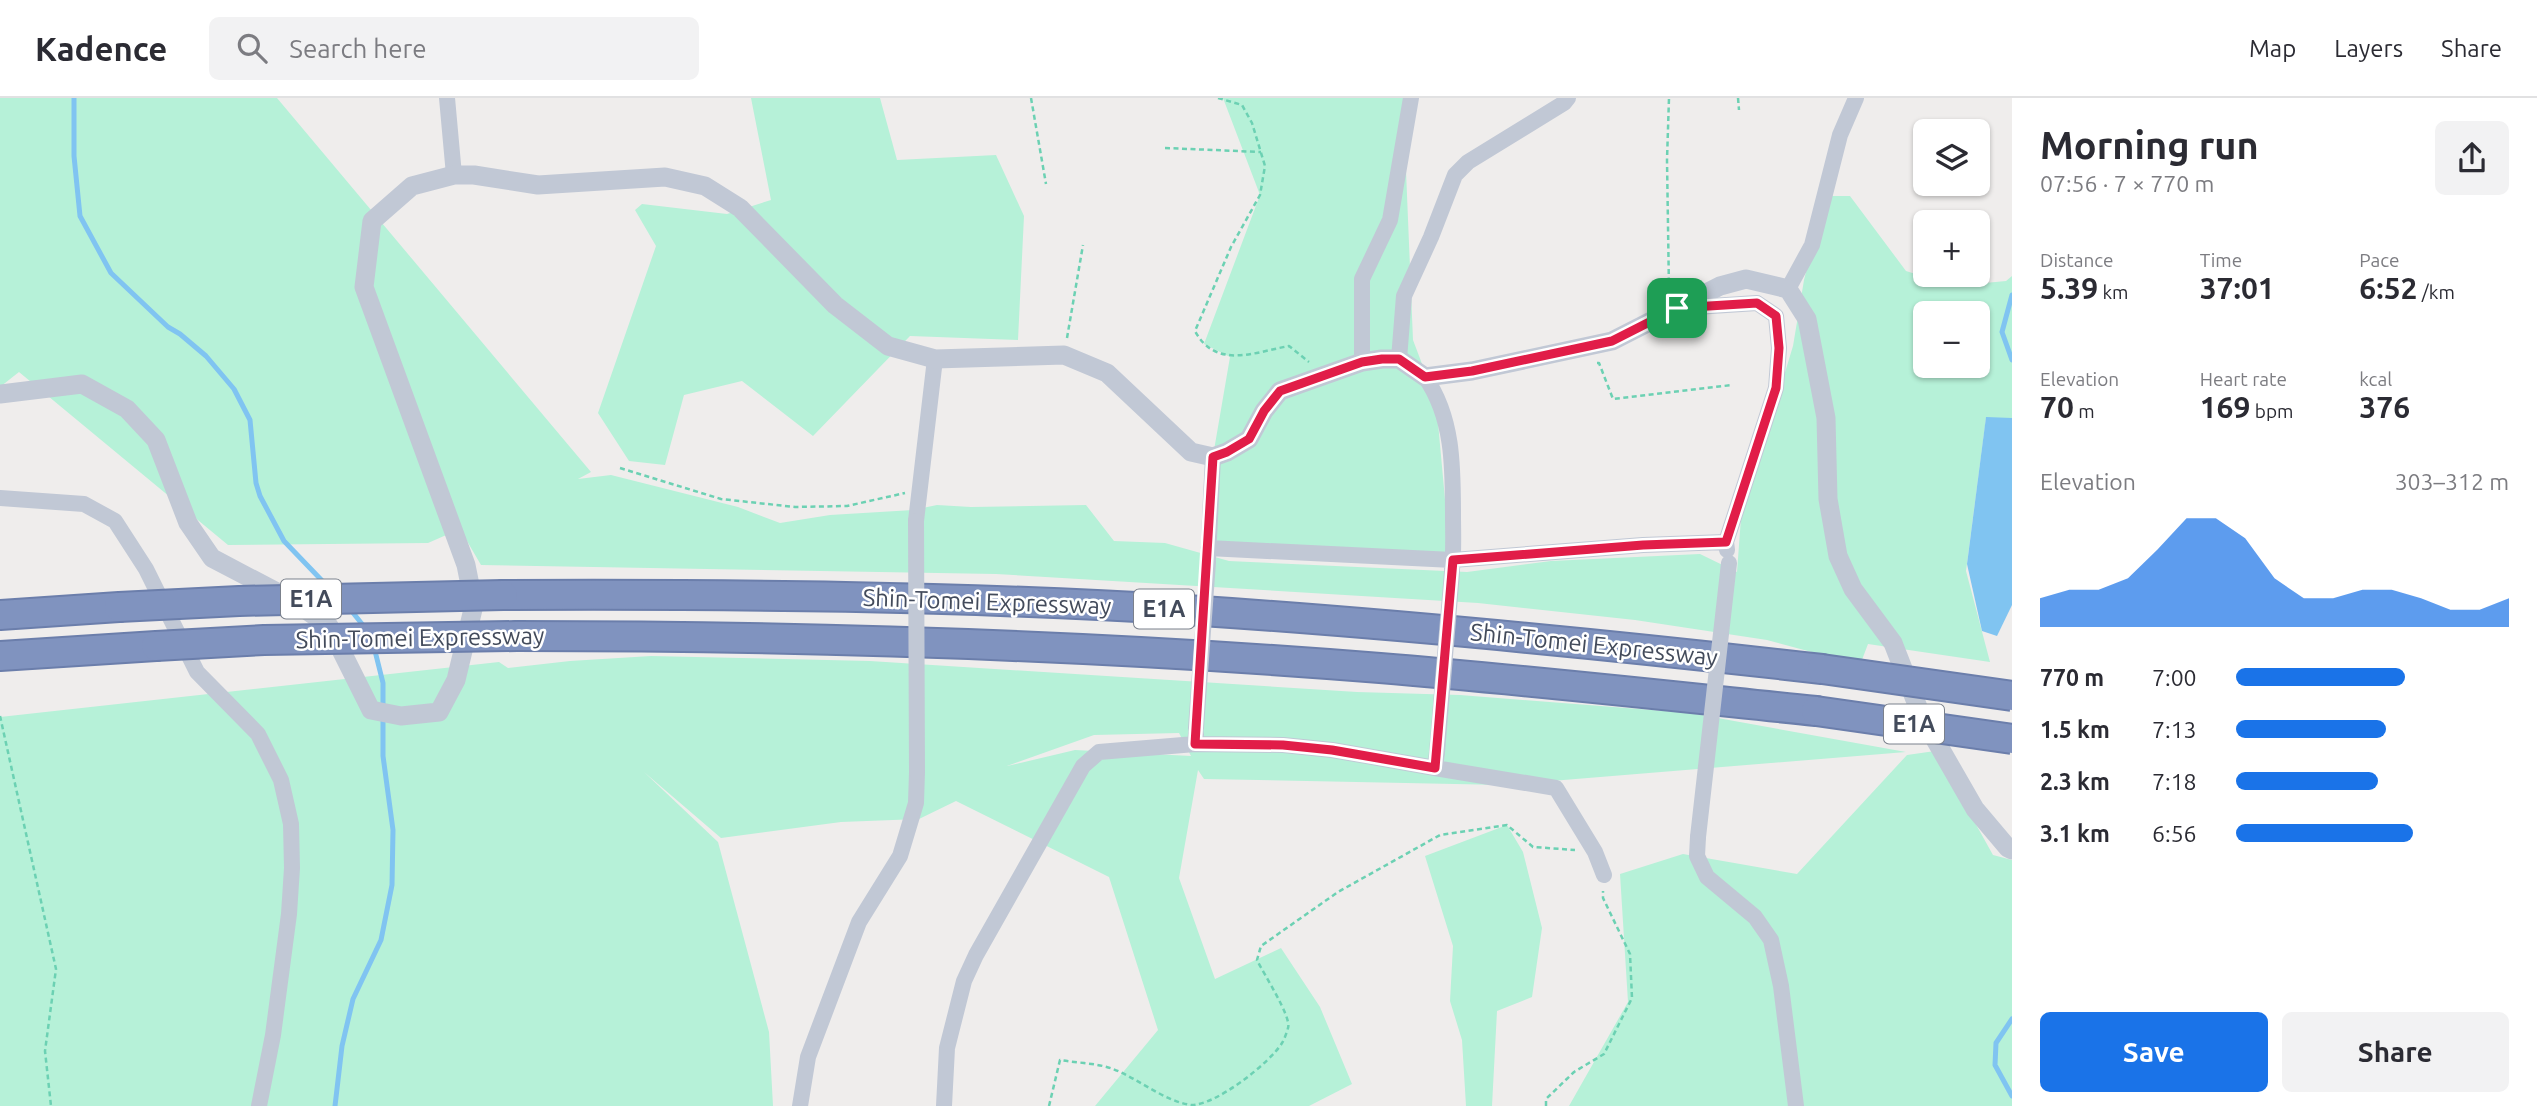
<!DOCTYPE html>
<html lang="en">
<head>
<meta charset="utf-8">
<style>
  :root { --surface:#fff; --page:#f2f2f3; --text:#2b2b33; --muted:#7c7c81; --line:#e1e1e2; --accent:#1a73e8 }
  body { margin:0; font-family:Ubuntu,sans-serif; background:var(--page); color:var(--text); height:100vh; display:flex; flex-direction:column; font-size:26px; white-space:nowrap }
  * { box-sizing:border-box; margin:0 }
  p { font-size:23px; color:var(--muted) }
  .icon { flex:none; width:38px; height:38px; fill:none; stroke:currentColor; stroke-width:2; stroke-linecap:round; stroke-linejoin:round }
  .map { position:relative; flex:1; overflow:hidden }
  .details { display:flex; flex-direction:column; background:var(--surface); width:525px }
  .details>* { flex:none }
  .fabs { position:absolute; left:1913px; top:21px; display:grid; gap:14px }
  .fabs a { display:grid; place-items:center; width:77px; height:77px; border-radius:10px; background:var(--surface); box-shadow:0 2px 5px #0004; font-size:35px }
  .pin { position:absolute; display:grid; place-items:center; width:60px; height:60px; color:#fff; margin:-30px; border-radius:14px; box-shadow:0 4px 10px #0006 }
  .round { display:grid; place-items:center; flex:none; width:74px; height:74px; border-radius:10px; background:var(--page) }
  .headline { display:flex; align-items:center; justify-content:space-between; height:119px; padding:0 28px }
  h1 { font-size:38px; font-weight:700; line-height:52px }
  .metrics { display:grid; grid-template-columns:repeat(3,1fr); gap:10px; height:119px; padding:7px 28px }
  .metrics div { display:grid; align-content:center }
  .metrics b { font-size:30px; font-weight:700 }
  .metrics small { font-size:19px; font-weight:400 }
  .metrics p { font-size:19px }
  .chart { height:196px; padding:14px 28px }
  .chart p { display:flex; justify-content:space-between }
  .chart svg { width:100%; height:126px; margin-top:7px; fill:var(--accent); opacity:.7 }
  .action { display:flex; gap:14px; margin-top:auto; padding:14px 28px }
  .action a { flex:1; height:80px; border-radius:10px; background:var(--accent); color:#fff; font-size:28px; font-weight:700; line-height:80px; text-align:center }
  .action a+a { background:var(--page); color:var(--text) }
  ul { padding:0 28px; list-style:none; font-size:23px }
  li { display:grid; grid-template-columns:112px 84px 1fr; align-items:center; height:52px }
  li i { height:18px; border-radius:9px; background:var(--accent) }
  header { display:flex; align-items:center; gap:42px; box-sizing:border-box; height:98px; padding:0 35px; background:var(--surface); border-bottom:2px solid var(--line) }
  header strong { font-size:33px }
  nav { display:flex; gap:38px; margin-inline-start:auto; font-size:24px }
  .search { width:490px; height:63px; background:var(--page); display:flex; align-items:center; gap:18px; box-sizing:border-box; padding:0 24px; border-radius:10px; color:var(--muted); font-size:26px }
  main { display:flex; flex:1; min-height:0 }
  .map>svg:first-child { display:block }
  .green { fill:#b6f1d8; fill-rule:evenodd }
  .water { fill:#80c4f1 }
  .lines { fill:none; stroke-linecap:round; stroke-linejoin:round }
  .stream { stroke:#80c4f1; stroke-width:5 }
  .motorway-casing { stroke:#6b7eab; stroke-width:32 }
  .path { stroke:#6cd1b3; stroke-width:2.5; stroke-dasharray:5 3.5; stroke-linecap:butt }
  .minor { stroke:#c1c8d5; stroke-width:16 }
  .tertiary { stroke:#c1c8d5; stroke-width:19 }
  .motorway { stroke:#8093bf; stroke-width:28 }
  .motorway-bridge-casing { stroke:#6b7eab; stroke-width:32; stroke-linecap:butt }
  .minor-bridge { stroke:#c1c8d5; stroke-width:16 }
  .motorway-bridge { stroke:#8093bf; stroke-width:28 }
  .route-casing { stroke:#fff; stroke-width:14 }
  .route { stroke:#e11d48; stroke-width:9 }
  .labels { text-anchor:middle; stroke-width:5; stroke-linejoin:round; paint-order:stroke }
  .shield { fill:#fff; stroke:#7b818c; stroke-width:2 }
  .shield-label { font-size:23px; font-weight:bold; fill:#434b5b }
  .street-label { font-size:24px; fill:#434b5b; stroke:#fff }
</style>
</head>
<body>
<header>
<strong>Kadence</strong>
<div class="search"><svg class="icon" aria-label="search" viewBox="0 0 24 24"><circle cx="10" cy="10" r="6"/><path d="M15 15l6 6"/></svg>Search here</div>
<nav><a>Map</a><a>Layers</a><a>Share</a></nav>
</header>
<main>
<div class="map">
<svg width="2012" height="1008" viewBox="0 0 2012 1008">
  <rect width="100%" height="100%" fill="#efedec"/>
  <path class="green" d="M0 0H277L591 374 578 381 611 377 738 409 780 425 830 417 913 412 937 407 971 409 1086 407 1114 443 1165 445 1229 463 1467 474 1551 463 1700 456 1737 474 1741 420 1793 248 1804 182 1825 98H1850L1906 173 1954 188 2006 183 2012 178V320H1986L1966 473 1990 564 1868 546 1860 567 1767 542 1635 522 1478 505 996 476 481 467 460 431 428 445 228 447 19 274 0 289ZM1925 215H1978V268H1925Z
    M751 0H880L897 62 996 57 1024 118 1018 242 910 238 813 338 742 283 684 297 665 367 629 363 598 315 656 148 635 112 642 106 727 116 771 102Z
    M1223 0H1403L1413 242 1436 303 1450 456 1208 450 1213 358 1230 259 1204 246 1260 97Z
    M651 558 870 563 1357 594 1460 597 1690 615 1906 654 1504 687 1204 681 1198 672 1179 780 1215 881 1281 850 1320 909 1352 986 1309 1008H1095L1158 932 1109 779 956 703 919 721 841 724 721 740 644 674 718 744 769 934 773 1008H0V619L499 564 508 570 570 563ZM1179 635 1191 658 1075 652 1007 668 1094 637Z
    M1935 653 1993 757 2012 762V1008H1569L1628 904 1620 776 1683 756 1797 776 1907 657Z
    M1507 727 1523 754 1542 830 1532 899 1497 913 1492 1008H1466L1462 942 1450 903 1453 848 1425 758Z"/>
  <path class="water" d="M1986 319 2012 320V507L1997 538 1982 533 1967 466Z"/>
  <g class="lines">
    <path class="stream" d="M74 0V58L80 118 111 175 168 229 180 236 206 258 234 291 250 322 256 385 260 398 284 443 331 492
      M2012 197 2002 234 2012 262
      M350 511 366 531
      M374 549 383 585V608
      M2012 921 1996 945 1995 967 2012 998
      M335 1008 342 948 353 901 381 842 392 787 393 732 383 658V618"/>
    <g class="motorway-casing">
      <path id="motorway" d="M503 497C731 496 960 498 1187 512 1400 526 1611 547 1822 571
        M0 517 119 509
        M517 538C805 538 1093 547 1380 570 1526 582 1671 598 1816 613
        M0 558 156 548"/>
    </g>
    <path class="path" d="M1031 0 1046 86
      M1218 0 1242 7 1252 25 1265 68 1260 97 1231 149 1195 233C1216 272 1255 254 1289 248L1309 264
      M1738 0 1739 12
      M1165 50 1261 54
      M1669 193 1667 62 1669 0
      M1067 240 1083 147
      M1597 265H1599L1613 301 1732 287
      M620 370 721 401 795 409 847 408 905 395
      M0 618 56 871 45 953 51 1008
      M1049 1008 1060 962C1077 965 1097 965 1113 971 1139 981 1164 1003 1191 1007 1215 1008 1270 965 1282 945 1284 942 1287 934 1288 930 1292 919 1263 875 1257 862L1261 848 1338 794 1440 737 1507 727 1533 749 1575 752
      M1546 1008V1001L1574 974 1604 956 1632 900 1630 856 1603 800V793"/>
    <path class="minor" d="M447 0 454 77
      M1788 191 1812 147 1840 37 1856 0
      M1681 210 1757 205 1776 218 1779 250 1776 290 1726 444 1727 452
      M1399 261 1404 198 1431 139 1455 77 1468 64 1564 5 1568 0
      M1362 264V181L1390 122 1411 0
      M1425 279C1453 319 1453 368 1453 416 1453 434 1454 453 1452 471
      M0 400 84 406 115 423 146 471 197 574 258 636 281 682 291 726 292 770 289 816 273 937 259 1008
      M916 423 935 261
      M1208 450 1453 462 1643 447 1726 444
      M1208 461 1213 359
      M1196 636 1195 646 1283 647 1332 652 1435 670 1437 654
      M1435 670 1556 690 1595 754 1604 777
      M1698 739 1697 758 1707 779 1755 819 1771 842 1781 888 1796 1008
      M800 1008 808 959 859 824 900 758 916 705 917 674
      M944 1008 947 950 964 883 976 857 1083 668 1099 654 1195 646"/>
    <path class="tertiary" d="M0 296 82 286 127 311 156 342 188 425 212 460 290 501 329 528 371 612 401 618 439 614 456 582 474 507 466 467 364 189 372 123 412 88 454 77H474L538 87 665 79 705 88 740 110 835 207 888 248 935 261 1064 257 1107 275 1191 354 1213 359 1227 354 1249 341 1264 313 1280 293 1362 264 1382 261H1399L1425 279 1472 273 1612 243 1720 188 1746 181 1788 191 1807 221 1826 320 1828 401 1838 458 1853 491 1893 545 1921 617 1975 711 2008 750 2012 752"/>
    <use href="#motorway" class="motorway"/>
    <g class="motorway-bridge-casing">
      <path id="motorway-bridge" d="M119 509 239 503 503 497
        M156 548 264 542 517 538
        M1822 571 2012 598
        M1816 613 2012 641"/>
    </g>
    <path class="minor-bridge" d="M916 423 917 674
      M1196 630 1208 464
      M1437 654 1452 474
      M1698 739 1729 465"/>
    <use href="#motorway-bridge" class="motorway-bridge"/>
  </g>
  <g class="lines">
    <g class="route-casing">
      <path id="route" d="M1757 205 1776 218 1779 250 1776 290 1726 444 1643 447 1453 462 1435 670 1332 652 1283 647 1195 646 1213 359 1227 354 1249 341 1264 313 1280 293 1362 264 1382 261H1399L1425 279 1472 273 1612 243 1677 210Z"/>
    </g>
    <use href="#route" class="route"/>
  </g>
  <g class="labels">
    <g class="shield">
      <rect x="281" y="481.5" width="60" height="39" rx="5"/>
      <rect x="1134" y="491.5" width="60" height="39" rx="5"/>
      <rect x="1884" y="606.5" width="60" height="39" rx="5"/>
    </g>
    <g class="shield-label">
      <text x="311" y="509">E1A</text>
      <text x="1164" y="519">E1A</text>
      <text x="1914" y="634">E1A</text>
    </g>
    <g class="street-label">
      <text transform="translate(987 504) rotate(2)" y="8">Shin-Tomei Expressway</text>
      <text transform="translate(420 540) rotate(-1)" y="8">Shin-Tomei Expressway</text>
      <text transform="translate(1594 547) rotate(6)" y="8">Shin-Tomei Expressway</text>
    </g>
  </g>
</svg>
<div class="fabs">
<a><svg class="icon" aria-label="layers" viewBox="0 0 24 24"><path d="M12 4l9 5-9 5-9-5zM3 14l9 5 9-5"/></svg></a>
<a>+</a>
<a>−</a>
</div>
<div class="pin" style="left:1677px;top:210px;background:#1e9e55"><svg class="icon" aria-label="arrive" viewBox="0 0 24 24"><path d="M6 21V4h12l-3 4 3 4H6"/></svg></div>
</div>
<section class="details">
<div class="headline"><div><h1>Morning run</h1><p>07:56 · 7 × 770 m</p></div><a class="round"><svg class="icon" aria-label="share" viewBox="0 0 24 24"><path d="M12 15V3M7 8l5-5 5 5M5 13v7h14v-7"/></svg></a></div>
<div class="metrics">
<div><p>Distance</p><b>5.39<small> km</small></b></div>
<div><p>Time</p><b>37:01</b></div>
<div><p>Pace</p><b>6:52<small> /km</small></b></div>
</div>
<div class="metrics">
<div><p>Elevation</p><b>70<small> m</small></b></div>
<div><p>Heart rate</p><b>169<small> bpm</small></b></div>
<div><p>kcal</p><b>376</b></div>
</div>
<div class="chart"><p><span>Elevation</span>303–312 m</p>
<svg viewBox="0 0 160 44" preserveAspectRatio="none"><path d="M0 44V34L10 31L20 31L30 27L40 17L50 6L60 6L70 13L80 27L90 34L100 34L110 31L120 31L130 34L140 38L150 38L160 34V44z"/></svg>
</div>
<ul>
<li><b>770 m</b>7:00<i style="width:62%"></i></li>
<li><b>1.5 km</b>7:13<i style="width:55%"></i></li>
<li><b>2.3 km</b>7:18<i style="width:52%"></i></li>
<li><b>3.1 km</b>6:56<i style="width:65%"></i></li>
</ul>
<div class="action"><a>Save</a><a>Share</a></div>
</section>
</main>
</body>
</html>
